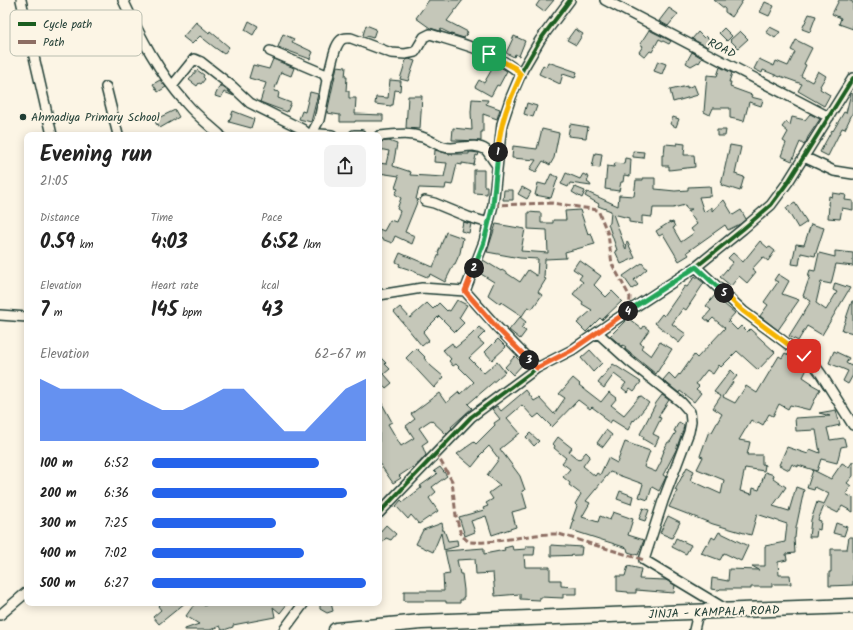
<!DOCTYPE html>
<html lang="en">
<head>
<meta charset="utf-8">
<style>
  :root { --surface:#fff; --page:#f2f2f2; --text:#222; --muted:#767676; --accent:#2563eb }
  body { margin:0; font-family:Kalam,sans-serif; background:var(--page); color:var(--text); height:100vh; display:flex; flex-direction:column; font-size:15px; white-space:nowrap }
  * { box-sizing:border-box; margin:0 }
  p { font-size:13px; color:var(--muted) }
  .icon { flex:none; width:22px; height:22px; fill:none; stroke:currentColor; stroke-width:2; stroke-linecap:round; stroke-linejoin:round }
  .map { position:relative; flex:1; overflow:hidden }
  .side { position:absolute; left:24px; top:132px; width:358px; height:474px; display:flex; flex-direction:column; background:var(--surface); border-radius:8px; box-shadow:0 2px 10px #0003 }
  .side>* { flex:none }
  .pin { position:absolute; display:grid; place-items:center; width:34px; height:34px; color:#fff; margin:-17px; border-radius:8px; box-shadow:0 2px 6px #0006 }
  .km { position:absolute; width:20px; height:20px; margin:-10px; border-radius:50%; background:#222; color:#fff; font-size:11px; line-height:20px; text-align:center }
  .round { display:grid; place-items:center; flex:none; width:42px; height:42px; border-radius:8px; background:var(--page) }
  .summary { display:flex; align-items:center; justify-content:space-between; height:68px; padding:0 16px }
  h1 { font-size:22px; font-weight:700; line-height:30px }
  .metrics { display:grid; grid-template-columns:repeat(3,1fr); gap:6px; height:68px; padding:4px 16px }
  .metrics div { display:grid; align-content:center }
  .metrics b { font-size:20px; font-weight:700 }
  .metrics small { font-size:11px; font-weight:400 }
  .metrics p { font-size:11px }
  .chart { height:112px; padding:8px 16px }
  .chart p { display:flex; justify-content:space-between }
  .chart svg { width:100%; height:72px; margin-top:4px; fill:var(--accent); opacity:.7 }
  ul { padding:0 16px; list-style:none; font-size:13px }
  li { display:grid; grid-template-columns:64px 48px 1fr; align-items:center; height:30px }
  li i { height:10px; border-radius:5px; background:var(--accent) }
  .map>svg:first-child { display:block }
  .building { fill:#c5c7b9; stroke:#1f3d34 }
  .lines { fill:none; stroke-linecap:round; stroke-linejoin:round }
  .minor-casing { stroke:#1f3d34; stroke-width:12 }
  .highway-casing { stroke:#1f3d34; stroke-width:17 }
  .minor { stroke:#fcf5e5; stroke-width:9 }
  .highway { stroke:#fcf5e5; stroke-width:14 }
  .quiet { stroke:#8d6e63; stroke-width:3; stroke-dasharray:6 3; stroke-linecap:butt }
  .cycleway-casing { stroke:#fcf5e5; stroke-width:6 }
  .cycleway { stroke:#1b5e20; stroke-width:4 }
  .split-1-casing { stroke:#fff; stroke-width:8 }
  .split-2-casing { stroke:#fff; stroke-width:8 }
  .split-3-casing { stroke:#fff; stroke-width:8 }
  .split-4-casing { stroke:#fff; stroke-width:8 }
  .split-5-casing { stroke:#fff; stroke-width:8 }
  .split-6-casing { stroke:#fff; stroke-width:8 }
  .split-1 { stroke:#f5b400; stroke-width:5 }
  .split-2 { stroke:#22a559; stroke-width:5 }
  .split-3 { stroke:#f0652b; stroke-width:5 }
  .split-4 { stroke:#f0652b; stroke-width:5 }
  .split-5 { stroke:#22a559; stroke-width:5 }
  .split-6 { stroke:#f5b400; stroke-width:5 }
  .poi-dot { fill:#1f3d34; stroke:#fcf5e5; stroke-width:1.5 }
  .labels { text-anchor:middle; stroke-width:4; stroke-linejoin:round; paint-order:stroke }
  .street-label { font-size:12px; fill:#1f3d34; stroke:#fcf5e5 }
  .poi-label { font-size:12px; fill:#1f3d34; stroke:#fcf5e5; text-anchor:start }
  .key { fill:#fcf5e5; stroke:#babeb0; stroke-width:1 }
  .key-label { font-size:11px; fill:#1f3d34 }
</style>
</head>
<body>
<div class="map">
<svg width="853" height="630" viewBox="0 0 853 630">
  <rect width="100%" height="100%" fill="#fcf5e5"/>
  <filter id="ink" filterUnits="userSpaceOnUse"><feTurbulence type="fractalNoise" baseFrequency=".025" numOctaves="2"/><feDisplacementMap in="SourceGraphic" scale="8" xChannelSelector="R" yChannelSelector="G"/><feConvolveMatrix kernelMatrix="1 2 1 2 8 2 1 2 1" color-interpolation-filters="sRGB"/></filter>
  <g filter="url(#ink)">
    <path class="building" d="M429 0H463L447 21 468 32 464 38 451 34 441 29 440 31 430 28 416 18Z
      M540 0H554L544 12 536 6Z
      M714 0H743L732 17 725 12V9Z
      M839 0H848L853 2V29L839 24 841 18 832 14Z
      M765 2 774 6 769 16 760 12Z
      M669 8 678 14 668 26 659 21Z
      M809 14 816 16 810 32 802 29Z
      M249 21 258 26 253 35 245 30Z
      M196 22 209 33 210 31 229 47 224 54 214 47 200 36 192 44 183 37Z
      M366 25 376 29 373 38 363 35Z
      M770 27 780 32 775 38 766 32Z
      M724 28 732 36 727 41 719 33Z
      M575 29 583 34 576 45 567 40Z
      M649 30 671 41 669 44 659 39 652 52 650 51 645 57 639 52 643 46 640 44Z
      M740 31 748 39 738 48 730 40Z
      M698 32 704 38 706 36 711 41 708 47 692 39Z
      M283 34 294 39 292 42 313 52 310 59 278 47Z
      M514 36 525 41 519 56 515 54 514 57 506 53Z
      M796 40 812 48 804 64 806 65 801 76 812 82 818 71 826 76 820 86 821 87 820 89 830 95 824 106 798 91 802 84 780 76V77L763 70 762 73 754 69 759 59 774 66 776 61 788 66 795 52 791 50Z
      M692 52 702 58 699 63 698 62 691 66 686 63Z
      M273 59 294 68 291 76 281 72 274 91 279 92 278 98 291 103 287 112 260 102 266 83 249 78 253 65 269 69Z
      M409 59 415 61 408 81 400 79 406 60Z
      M658 61 666 64 662 74 654 71Z
      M548 62 577 72 575 78 563 74 560 84 539 74 543 65 546 67Z
      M495 64 507 71 499 86 497 85 491 96 475 87 479 80 484 83Z
      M337 66 346 67 345 77H347L346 91H349V98H356L355 114 383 115V121H355V122H340V115L327 113Z
      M720 67 732 73 729 82H731L730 87 752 95 751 97 763 100 761 106 749 102 744 121 730 118V108H713L710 115 704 112 707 75 717 76Z
      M197 70 204 75 203 77 205 79 201 84 199 83 197 86 189 80Z
      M160 80 166 87 158 92 153 84Z
      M390 80 401 81 400 91 395 90 393 105H391V106L375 104 376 97 388 98Z
      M220 85 229 92 234 96 224 92 221 98 215 96Z
      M694 85 698 95 673 102 670 90 687 86V88Z
      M310 92 318 94 311 122 299 119 302 111 305 112Z
      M851 93 853 94V112L845 129 842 128 828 156 820 152 832 130 833 131 844 112 846 113Z
      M408 96H422L420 129 406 128Z
      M472 99 488 100 486 104 500 109 497 119 483 114V132H481V141L452 140 453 128 472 130 471 112Z
      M527 103 537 106 533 117 524 114Z
      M175 110 179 117 160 128 158 124 157 125 154 120Z
      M233 111 254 119 251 128 229 122Z
      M810 114 820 119 808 137 806 142 804 145 800 142 792 161 781 156 786 143 783 141 788 132 782 127 786 122 790 125 792 117 805 120Z
      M673 117 679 119 676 127 670 124Z
      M570 124 588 127 586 138 568 136Z
      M542 129 559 133 554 158 550 165 543 161 536 172 530 169 536 160 512 158 513 146 537 149Z
      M717 130H726L725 136H717Z
      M389 141 397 144 393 166 411 172 410 175 444 177 447 163 434 162 435 150 449 154H469V152H471L479 153 478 156 476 155 474 165 462 163V165L457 164 452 185 446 184 445 189 419 188 416 199 418 200 405 232 415 236 412 244 395 236 392 243 379 238V229L384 231 390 220 396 222 400 211 397 209 401 198 395 194 398 189 395 188 399 176 379 173V163L386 164 389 151 379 149V142Z
      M677 143 685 144 684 155H694L695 167 669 170V166H662V155H664L665 144 677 145Z
      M730 145 741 147 735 174 744 177 740 191 721 185Z
      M633 151 644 152 643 158 633 157Z
      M595 153 602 154 600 168 592 167Z
      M625 158 631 159 630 176 624 175 623 182H621L619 191 605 189 607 166 614 167 615 163 624 164Z
      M474 170H484V186H487V194L474 193Z
      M566 173 580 179 583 174 589 177 587 182 590 184 591 186 570 183 568 187 561 184Z
      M551 174 558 177 551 198 535 195 538 183 546 185Z
      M643 178H655V189L675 191 688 190V187L710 186 711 196 699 197 704 212 712 207V211L724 200 733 215 741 210 746 219 740 224 728 230 725 225 687 252 689 255 679 261 663 234 659 236 656 231 670 222V223L673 222 675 227 673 228 681 242 694 233 691 229 697 224 688 211 692 209H687L685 205 673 208H653L652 217 642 216V224L629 222V218L613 214 626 250 627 241 635 258 621 264 615 251 617 250 608 224 610 223 611 211 598 206 599 204 585 196 587 192 618 206 619 195 634 196 636 180H643Z
      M522 187 531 192 527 199 518 194Z
      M575 187 585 191 582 198 572 192Z
      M504 190H513V200H503Z
      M833 193 846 195 845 200 853 201V210L842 208 840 219 828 218 829 205H828L829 196 832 197Z
      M795 203 807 222 798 228 786 208Z
      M580 210 588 234 591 233 595 244 565 252 566 258 545 259 544 278 546 279 538 292 542 295 532 309 528 307 522 316 501 302 500 304 488 295 494 282 481 274 483 271 480 269 483 260 501 271 502 270 520 282 528 270 537 276 538 259 520 258 487 252 496 224 525 229 521 251 548 253 547 230 528 229V212L541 213V223H553V220H566L565 211Z
      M463 222 471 224 469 233 461 231Z
      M811 224 824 228 815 256 801 253 799 265 792 264 796 244 804 245Z
      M446 232 463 238 460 253 455 264H454L445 282 430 274 429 277H427L408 269 399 266 400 264 396 262 400 253 433 267 439 254 438 253Z
      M760 241 768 248 770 247 775 251 768 261 763 257 752 269 756 272 747 283 739 276 731 286 720 277 733 262 728 258 733 253 743 262Z
      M835 251 853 253V266L836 264 831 284 821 282 816 303 826 310 837 292 833 290 835 283 850 288 822 335 807 326 798 341 789 336 811 301 803 296 810 276H808L810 270 815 271 819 253 835 257Z
      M579 260 601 276 594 285 606 297 612 291 622 301 602 320 600 318 586 332 577 323 592 310 582 304 583 302 573 294 583 282 579 279 582 275 573 269Z
      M642 263 647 269 634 280 638 285 632 289 623 276Z
      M778 274 789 281 782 294 799 300 778 330 760 316 768 305 764 302 778 282 774 280Z
      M695 276 704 283 686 310 683 308 672 324 686 334 679 343 655 323 662 314 664 316 680 293 685 286 687 287Z
      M715 295 725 302 724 304 735 313 728 321 737 330 741 326 747 332 750 329 775 352 758 370 737 351 721 367 719 365 713 374 707 370 696 384 699 386 696 389 701 393 694 402 680 391 679 393 663 380 669 373 675 379 679 374 680 375 694 355 697 358 725 328 713 318 709 322 704 318 711 310 706 306Z
      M457 300 467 305 459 318 464 323 455 332 439 316 423 332 429 340 422 346 394 312 400 307 410 318 427 303 433 309 439 303 447 311 448 310 450 311Z
      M852 301H853V333L842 330Z
      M520 317 526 322 521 328 526 331 520 339 509 330Z
      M628 318 642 329 644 326 649 330 640 343 643 345 641 348 651 356 660 342 672 349 656 374 625 349 626 347 623 345 622 346 610 336Z
      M479 327 485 332 478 339 484 344 469 358 484 373 497 362 505 372 468 404 472 408 451 427 452 428 446 434 431 420 419 428 428 441 422 445 426 455 419 463 399 476 401 478 393 483 379 463V398L392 422 388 424 401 446 414 438 406 426 415 419 411 414 439 393 446 403 459 392 461 394 474 382 456 364 453 366 449 361 451 359 443 350 452 343 455 348 470 336Z
      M498 339 506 347 492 360 485 352Z
      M416 348 425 357 424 358 431 366 444 377 434 388 406 358Z
      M590 350 602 363 593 372 581 358Z
      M834 351 849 358 846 363 851 366 853 363V375L848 384 843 381 848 371 829 363Z
      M785 353 794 358 792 361 807 369 803 377 812 383 811 384 820 389 810 410 790 405 788 409 779 404 773 416 769 414 763 425 758 422 757 424 751 420 739 440 750 442 747 455H762V464L765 465 764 471 745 468 740 491 752 494 753 488 759 490 765 472 774 475 773 478 786 487 773 506 789 511 796 487 804 490 796 528 795 538H794L795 553 786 554 787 560 778 562 779 575H790L791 584H772V587H751V589H720L719 590 711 589 712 578 728 581 729 569 759 570 752 566H765V546L785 542 787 524 757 514 751 535 713 524 669 507 677 491 675 490 687 467 694 471 690 480 721 494 724 480 697 469 703 457 700 456 709 431 712 432 722 414 713 408 721 396 714 392 731 370 737 376 732 382H733L723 397 735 403 746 386 757 393 779 356 782 358Z
      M379 356 386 363 385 364 390 369 384 374 392 383 386 388 379 380Z
      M515 356 523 364 513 375 505 367Z
      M613 364 641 382 634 391 630 388 627 392 622 388 626 383 614 374 604 388 598 383Z
      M573 378 580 384 579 385 601 402 609 392 617 398 611 405 624 415 640 396 649 403 634 421 633 420 628 430 612 420 610 423 603 418 604 416 592 407 590 409 578 400 552 427 539 414 534 418 522 405 507 418 520 433 500 449 520 476 525 490 522 491 527 508 512 512 516 527 492 535 486 516 471 521 475 532 465 536 459 517 484 510 483 508 488 506 486 503 493 499 489 493 500 485 487 475 499 459 489 446 479 456 480 457 472 467 457 454 474 442 476 444 495 425 494 423 500 419 492 409 497 406 501 411 526 390 534 401 539 398 554 414 565 398 559 394Z
      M662 395 669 400 658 417 661 418 653 434 659 437 655 446 643 439 644 437 640 434 656 403Z
      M836 410 840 425 827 428 830 440 844 438 846 446 841 447 837 463 821 459 817 471 798 465V467L792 464 789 470 779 465 787 447 808 454 810 449 820 453 816 430 796 431 795 418 830 416 819 413Z
      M679 422 684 425 683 430 676 450 663 475 666 477 659 491 652 487 648 500 639 497 643 484 610 472 586 501 590 503 582 517 598 522 600 516 610 520 613 512 633 519 628 535 644 540 638 555 628 552 627 548 571 530 574 520H572L577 506 575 504 581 494 569 485 570 483 563 477 570 469 562 463 566 458 554 448 555 446 553 444 558 437 572 448 569 452 579 460 586 452 590 456 583 466 595 476 597 473 600 475 608 458 617 463 625 442 650 451 644 467 656 472 662 460 661 459 664 451H663L668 442H670L676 432 674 431Z
      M606 430 612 435 603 447 597 443Z
      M530 433 539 441 534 446 526 437Z
      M853 461V476L847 483 851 486 846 494 853 498V512L842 506 838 513 824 506 818 520 821 521 820 530 817 529 816 537H809L811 520 817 502 824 504 829 494 815 487 814 490 807 488 813 470 831 479 842 463 849 467Z
      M440 467 447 476 432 487 436 492 429 498 438 511 419 524 411 515 408 519 396 506 401 500 403 502 421 488 420 486 437 474 434 471Z
      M620 491 633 496 631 504 617 499Z
      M643 508 649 510 645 521 639 519Z
      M668 516 680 522 672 538 660 533Z
      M442 523 443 528 442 530H444L448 541 457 540 458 546 444 550 441 533 433 552 416 544 423 530Z
      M836 523 847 527 844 536 833 533Z
      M386 525 396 534 391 540 386 538 379 546V533Z
      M719 532 748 546 741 561 724 553 720 560 701 553 706 544 708 545 712 537 715 539Z
      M849 537H853V585L829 586V572H831V549H847Z
      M676 538 691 545 686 554 672 547Z
      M551 545 582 547 581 555 551 556Z
      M512 546 513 550 526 549V546H535L534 555H524L525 567H550V580H561V586L577 587V594H563V598L540 597V600L520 599V594L495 596 493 573 476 574 475 559 457 560 460 574H462L464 590V597H463V600H460V603H446V601H404V591H444L443 575 450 574 445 551 484 548V554L505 550 504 548Z
      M628 566 641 569 639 579 666 580 675 585 674 593 636 590V593H628V592L617 591V576H625Z
      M161 603H185L159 624 153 617 161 610 158 606Z
      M195 603H201L205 606 208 603H288L280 613 273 607 275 617 233 625V627L224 630H222L220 626 210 630H185V629L199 624 186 616Z
      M320 603H331L333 611 327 613 320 609Z"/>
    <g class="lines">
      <g class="minor-casing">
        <path id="minor" d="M21 0 52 135
          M123 0C140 36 159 73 186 103 196 115 209 125 220 135
          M605 0 829 117
          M270 51 324 74 327 80 324 96 319 120 311 135
          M327 80C331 70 333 47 341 40 344 37 347 38 351 38L391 53 405 54 415 52 424 37 430 34C458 43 501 53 521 75
          M173 85 194 59 201 62 233 87 250 103 302 129 309 135
          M106 87 118 135
          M313 135 320 134 332 135
          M354 135H361
          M379 136C393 135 408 132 422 137 429 139 436 145 444 147 457 151 474 141 486 150 490 154 493 161 497 165
          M804 157 834 171 853 174
          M425 201 434 203 468 217 489 223
          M696 267 743 311 813 363 821 374 853 425
          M379 295 422 288 465 291
          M0 315 27 317
          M598 333 629 361 681 402 690 412 691 421 689 432 663 501 644 560 727 610
          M537 368 497 327 465 291 484 242 493 205 502 124 511 97 523 69 540 40 570 0
          M379 513 471 417 537 368 572 350 615 320 696 267 743 229 771 205 788 182 853 78
          M0 615 27 592
          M284 630 304 603
          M694 630 698 613"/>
      </g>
      <g class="highway-casing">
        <path id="highway" d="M336 630 421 622 853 606"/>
      </g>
      <use href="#minor" class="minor"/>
      <use href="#highway" class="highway"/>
      <path class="quiet" d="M493 205 552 203 598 210 608 234 612 264 630 297 629 311
        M436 453 452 481 456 516 461 535 469 542C499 544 528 533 559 534L644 560"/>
      <g class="cycleway-casing">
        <path id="cycleway" d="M537 368 497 327 465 291 484 242 493 205 502 124 511 97 523 69 540 40 570 0
          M379 513 471 417 537 368 572 350 615 320 696 267 743 229 771 205 788 182 853 78"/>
      </g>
      <use href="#cycleway" class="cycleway"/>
    </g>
  </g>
  <g class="lines" filter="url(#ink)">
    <g class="split-1-casing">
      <path id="split-1" d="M489 54 515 68 521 75C509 101 500 122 498 152"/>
    </g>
    <g class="split-2-casing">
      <path id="split-2" d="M474 268 484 242 493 205 498 152"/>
    </g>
    <g class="split-3-casing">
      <path id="split-3" d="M474 268 465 291 497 328 529 360"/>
    </g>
    <g class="split-4-casing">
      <path id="split-4" d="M529 360 537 368 572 350 628 311"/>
    </g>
    <g class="split-5-casing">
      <path id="split-5" d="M628 311 696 267 724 293"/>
    </g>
    <g class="split-6-casing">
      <path id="split-6" d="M724 293 743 311 804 356"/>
    </g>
    <use href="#split-1" class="split-1"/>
    <use href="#split-2" class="split-2"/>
    <use href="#split-3" class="split-3"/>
    <use href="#split-4" class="split-4"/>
    <use href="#split-5" class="split-5"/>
    <use href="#split-6" class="split-6"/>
  </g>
  <circle class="poi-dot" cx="23" cy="117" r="4"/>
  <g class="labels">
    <g class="street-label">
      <text transform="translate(722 48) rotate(27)" y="4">ROAD</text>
      <text transform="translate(714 612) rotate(-2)" y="4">JINJA - KAMPALA ROAD</text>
    </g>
    <g class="poi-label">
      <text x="31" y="121">Ahmadiya Primary School</text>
    </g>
  </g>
  <rect x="10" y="10" width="132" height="46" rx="6" class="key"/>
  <rect x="18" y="22" width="18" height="4" fill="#1b5e20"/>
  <rect x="18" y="40" width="18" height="4" fill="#8d6e63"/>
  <g class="key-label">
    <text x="43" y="28">Cycle path</text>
    <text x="43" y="46">Path</text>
  </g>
</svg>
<div class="pin" style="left:489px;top:54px;background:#1e9e55"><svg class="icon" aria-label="arrive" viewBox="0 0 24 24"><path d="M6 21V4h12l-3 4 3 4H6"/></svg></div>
<div class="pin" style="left:804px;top:356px;background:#d93025"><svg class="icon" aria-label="check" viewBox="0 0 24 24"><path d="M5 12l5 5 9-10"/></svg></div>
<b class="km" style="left:498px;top:152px">1</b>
<b class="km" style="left:474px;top:268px">2</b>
<b class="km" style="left:529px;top:360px">3</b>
<b class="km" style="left:628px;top:311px">4</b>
<b class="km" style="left:724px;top:293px">5</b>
<section class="side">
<div class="summary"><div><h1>Evening run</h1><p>21:05</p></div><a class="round"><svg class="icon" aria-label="share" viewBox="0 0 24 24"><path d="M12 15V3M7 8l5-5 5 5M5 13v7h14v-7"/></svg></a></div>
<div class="metrics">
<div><p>Distance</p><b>0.59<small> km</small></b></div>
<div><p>Time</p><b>4:03</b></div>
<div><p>Pace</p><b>6:52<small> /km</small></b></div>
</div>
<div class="metrics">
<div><p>Elevation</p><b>7<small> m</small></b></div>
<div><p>Heart rate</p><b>145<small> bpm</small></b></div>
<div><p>kcal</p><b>43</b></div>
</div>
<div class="chart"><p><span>Elevation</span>62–67 m</p>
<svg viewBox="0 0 160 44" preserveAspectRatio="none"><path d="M0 44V6L10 12L20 12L30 12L40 12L50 19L60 25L70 25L80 19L90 12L100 12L110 25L120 38L130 38L140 25L150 12L160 6V44z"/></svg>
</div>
<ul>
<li><b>100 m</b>6:52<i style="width:78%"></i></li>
<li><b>200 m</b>6:36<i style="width:91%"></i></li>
<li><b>300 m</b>7:25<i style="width:58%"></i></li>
<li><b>400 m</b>7:02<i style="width:71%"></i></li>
<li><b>500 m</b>6:27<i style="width:100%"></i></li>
</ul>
</section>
</div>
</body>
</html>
